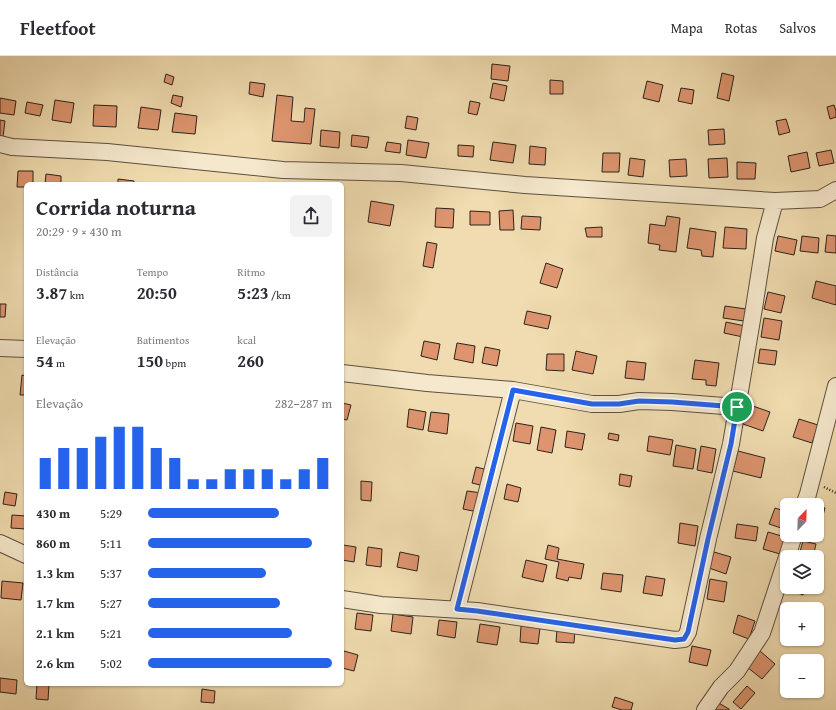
<!DOCTYPE html>
<html lang="pt">
<head>
<meta charset="utf-8">
<style>
  :root { --surface:#fff; --page:#f2f2f3; --text:#2b2b33; --muted:#7c7c81; --line:#e1e1e2; --accent:#2563eb }
  body { margin:0; font-family:"Gentium Book Plus",serif; background:var(--page); color:var(--text); height:100vh; display:flex; flex-direction:column; font-size:15px; white-space:nowrap }
  * { box-sizing:border-box; margin:0 }
  p { font-size:13px; color:var(--muted) }
  .icon { flex:none; width:22px; height:22px; fill:none; stroke:currentColor; stroke-width:2; stroke-linecap:round; stroke-linejoin:round }
  .map { position:relative; flex:1; overflow:hidden }
  .sheet { position:absolute; left:24px; top:126px; width:320px; height:504px; display:flex; flex-direction:column; background:var(--surface); border-radius:6px; box-shadow:0 1px 3px #0004 }
  .sheet>* { flex:none }
  .needle { width:26px; rotate:23deg }
  .buttons { position:absolute; left:780px; top:442px; display:grid; gap:8px }
  .buttons a { display:grid; place-items:center; width:44px; height:44px; border-radius:6px; background:var(--surface); box-shadow:0 1px 3px #0004; font-size:20px }
  .pin { position:absolute; display:grid; place-items:center; width:34px; height:34px; color:#fff; margin:-17px; border:2px solid #fff; border-radius:50%; box-shadow:0 1px 4px #0007 }
  .round { display:grid; place-items:center; flex:none; width:42px; height:42px; border-radius:6px; background:var(--page) }
  .summary { display:flex; align-items:center; justify-content:space-between; height:68px; padding:0 12px }
  h1 { font-size:22px; font-weight:800; line-height:30px }
  .metrics { display:grid; grid-template-columns:repeat(3,1fr); gap:6px; height:68px; padding:4px 12px }
  .metrics div { display:grid; align-content:center }
  .metrics b { font-size:17px; font-weight:800 }
  .metrics small { font-size:11px; font-weight:400 }
  .metrics p { font-size:11px }
  .chart { height:112px; padding:8px 12px }
  .chart p { display:flex; justify-content:space-between }
  .chart svg { width:100%; height:72px; margin-top:4px; stroke:var(--accent); stroke-width:6 }
  ul { padding:0 12px; list-style:none; font-size:13px }
  li { display:grid; grid-template-columns:64px 48px 1fr; align-items:center; height:30px }
  li i { height:10px; border-radius:5px; background:var(--accent) }
  header { display:flex; align-items:center; gap:24px; box-sizing:border-box; height:56px; padding:0 20px; background:var(--surface); border-bottom:1px solid var(--line) }
  header strong { font-size:19px }
  nav { display:flex; gap:22px; margin-inline-start:auto; font-size:14px }
  .map>svg:first-child { display:block }
  .building { fill:#de956f; stroke:#2c221a }
  .lines { fill:none; stroke-linecap:round; stroke-linejoin:round }
  .minor-casing { stroke:#5d5040; stroke-width:18 }
  .path { stroke:#2c221a; stroke-width:2.5; stroke-dasharray:1 2; stroke-linecap:butt }
  .minor { stroke:#f5e8cc; stroke-width:16 }
  .route-casing { stroke:#fff; stroke-width:8 }
  .route { stroke:#2563eb; stroke-width:5 }
</style>
</head>
<body>
<header>
<strong>Fleetfoot</strong>
<nav><a>Mapa</a><a>Rotas</a><a>Salvos</a></nav>
</header>
<div class="map">
<svg width="836" height="654" viewBox="0 0 836 654">
  <rect width="100%" height="100%" fill="#f0dcb0"/>
  <filter id="stains"><feTurbulence type="fractalNoise" baseFrequency=".005" numOctaves="4"/><feColorMatrix values="0 0 0 0 .2 0 0 0 0 .09 0 0 0 0 .02 0 0 0 .5 -.17"/></filter>
  <radialGradient id="worn" r=".72"><stop offset=".6" stop-color="#630" stop-opacity="0"/><stop offset="1" stop-color="#630" stop-opacity=".3"/></radialGradient>
  <path class="building" d="M492 8 510 10 508 25 491 23Z
    M722 17 734 20 729 45 717 42Z
    M166 18 174 21 172 29 164 26Z
    M550 24 563 25V38H550Z
    M647 25 663 29 659 46 643 42Z
    M250 26 265 28 263 41 249 38Z
    M493 27 507 30 504 45 490 42Z
    M681 32 694 34 692 48 678 45Z
    M173 39 183 41 181 51 171 47Z
    M277 39 293 41 291 65 304 66 305 52 315 53 311 88 272 85Z
    M0 42 16 45 14 59 0 57Z
    M55 44 74 47 71 67 52 64Z
    M470 45 480 47 477 59 468 57Z
    M27 46 43 49 40 60 25 57Z
    M94 49 117 50 116 71 93 70Z
    M834 49 836 55V61L830 63 827 51Z
    M141 51 161 54 158 74 138 72Z
    M175 57 197 60 195 78 172 76Z
    M407 60 418 62 416 74 405 72Z
    M786 63 790 76 779 79 776 65Z
    M0 64 5 65 3 81 0 80Z
    M724 73 725 88 709 89 708 74Z
    M321 74 340 76 339 92 320 90Z
    M352 79 369 81 367 92 351 90Z
    M408 84 429 87 426 102 406 99Z
    M387 86 401 88 400 97 385 95Z
    M493 86 516 89 513 107 490 104Z
    M458 89 474 90 473 101 458 100Z
    M530 90 546 92 545 109 529 108Z
    M831 94 834 107 819 110 816 97Z
    M807 96 810 112 791 116 788 100Z
    M603 97H620L619 116H602Z
    M630 102 645 104 643 121 628 119Z
    M727 102 728 121 709 122 708 103Z
    M686 103 687 120 670 121 669 104Z
    M737 106 756 107 755 123H737Z
    M18 115H33V128H26V131H17Z
    M46 118 61 120V128H45Z
    M118 123 134 125V128H118Z
    M371 145 394 149 390 170 368 166Z
    M436 152 454 153 453 172 435 171Z
    M513 154 514 174H500L499 155Z
    M470 155 490 156V169H470Z
    M522 160 541 161 540 174 521 173Z
    M667 160 680 162 676 196 659 194 660 189 648 187 650 168 665 170Z
    M602 171V181H587L585 172Z
    M725 171 747 173 746 193 723 192Z
    M690 172 716 176 713 201 702 200 701 194 687 192Z
    M827 179 836 180V197L825 196Z
    M778 180 797 184 794 199 775 195Z
    M802 180 819 182 818 197 800 195Z
    M427 186 437 188 433 212 423 210Z
    M546 207 563 213 557 232 540 227Z
    M816 225 836 230V249L812 242Z
    M768 236 785 240 781 257 764 253Z
    M0 248H6L5 261H0Z
    M725 250 746 253 744 265 723 262Z
    M527 255 551 260 548 273 524 268Z
    M764 262 782 265 779 284 761 281Z
    M726 266 745 270 743 281 724 277Z
    M424 285 440 288 437 304 421 300Z
    M457 287 475 290 473 307 454 303Z
    M485 291 500 294 497 310 482 307Z
    M760 293 777 295 775 309 758 307Z
    M576 295 597 300 593 318 572 314Z
    M547 298H564V315L546 314Z
    M695 304 719 307 716 330 706 329V324L692 323Z
    M627 305 646 307 644 324 625 322Z
    M22 319 26 320V339H20Z
    M342 347 351 349 347 364 342 363Z
    M750 349 770 356 763 375 743 368Z
    M409 353 426 356 423 374 407 371Z
    M431 356 449 358 447 378 428 375Z
    M799 363 818 369 812 387 793 381Z
    M516 367 533 370 530 388 513 385Z
    M541 371 556 374 552 397 537 394Z
    M567 375 585 378 582 394 565 391Z
    M609 377 619 379 618 385 608 383Z
    M649 380 673 384 670 399 647 395Z
    M676 389 696 393 693 413 673 410Z
    M701 390 716 393 712 417 697 414Z
    M738 395 765 402 761 422 733 415Z
    M476 411 488 414 484 430 472 427Z
    M620 418 632 420 630 431 619 429Z
    M361 425 372 426 371 445 361 444Z
    M507 428 521 432 518 446 504 443Z
    M467 435 482 437 478 456 463 453Z
    M5 436 17 438 15 450 3 448Z
    M817 449 825 452 821 466 817 465Z
    M775 452 787 456V474L769 468Z
    M12 459 26 460V473L11 472Z
    M680 467 698 470 695 490 678 487Z
    M737 468 758 471 756 485 735 482Z
    M768 476 785 481 780 498 763 493Z
    M803 485 816 488 813 501H807L799 499Z
    M343 489 356 491 354 506 342 504Z
    M548 489 559 492 557 503 584 508 581 523 569 521 568 525 556 522 559 506 545 503Z
    M368 491 382 493 381 511 366 509Z
    M400 496 419 500 417 515 397 511Z
    M714 496 731 501 726 518 709 512Z
    M526 504 547 509 543 526 522 521Z
    M603 517 623 519 621 536 601 533Z
    M646 520 665 523 662 540 643 537Z
    M710 523 727 526 724 546 707 543Z
    M2 525 23 527 21 544 1 542Z
    M791 531H806L803 539 790 534Z
    M787 556V568L783 566Z
    M357 557 373 559 371 575 355 573Z
    M393 558 413 561 411 578 391 575Z
    M738 559 755 565 749 583 733 577Z
    M439 564 457 566 455 582 437 579Z
    M480 568 500 571 497 589 477 586Z
    M521 570 540 572 538 588 520 586Z
    M557 573 575 574 574 587 556 586Z
    M692 590 711 594 707 610 689 606Z
    M344 595 358 599 354 615 342 612V603Z
    M760 595 775 608 762 623 747 611Z
    M0 622 17 624 16 638 0 636Z
    M37 628H49L48 644 36 643Z
    M747 630 755 637 741 653 733 646Z
    M202 633 215 635 214 647 201 646Z
    M615 641 633 647 631 654H622L612 651Z
    M717 646 729 653V654H712Z"/>
  <g class="lines">
    <g class="minor-casing">
      <path id="minor" d="M0 88 12 91 107 96 283 114 401 117 525 129 775 145 820 143 836 134
        M0 292 26 293
        M342 317 427 327 513 334 592 348H619L639 345 672 346 737 351
        M804 449 808 438 836 330
        M0 487 26 499
        M787 501 794 479
        M342 543 381 549 477 555 675 584 684 583 688 576 708 483 731 388 754 252 765 182 775 145
        M457 553 513 334
        M705 654 721 631 737 615 762 577 787 501"/>
    </g>
    <path class="path" d="M824 431 836 437"/>
    <use href="#minor" class="minor"/>
  </g>
  <g class="lines">
    <g class="route-casing">
      <path id="route" d="M513 334 592 348H619L639 345 672 346 737 351 731 388 708 483 688 576 684 583 675 584 477 555 457 553Z"/>
    </g>
    <use href="#route" class="route"/>
  </g>
  <rect width="100%" height="100%" filter="url(#stains)"/>
  <rect width="100%" height="100%" fill="url(#worn)"/>
</svg>
<div class="buttons">
<a><svg class="needle" viewBox="-14 -14 28 28"><path d="M0-13l5 13h-10z" fill="#e53935"/><path d="M0 13l5-13h-10z" fill="#7c7c81"/></svg></a>
<a><svg class="icon" aria-label="layers" viewBox="0 0 24 24"><path d="M12 4l9 5-9 5-9-5zM3 14l9 5 9-5"/></svg></a>
<a>+</a>
<a>−</a>
</div>
<div class="pin" style="left:737px;top:351px;background:#1e9e55"><svg class="icon" aria-label="arrive" viewBox="0 0 24 24"><path d="M6 21V4h12l-3 4 3 4H6"/></svg></div>
<section class="sheet">
<div class="summary"><div><h1>Corrida noturna</h1><p>20:29 · 9 × 430 m</p></div><a class="round"><svg class="icon" aria-label="share" viewBox="0 0 24 24"><path d="M12 15V3M7 8l5-5 5 5M5 13v7h14v-7"/></svg></a></div>
<div class="metrics">
<div><p>Distância</p><b>3.87<small> km</small></b></div>
<div><p>Tempo</p><b>20:50</b></div>
<div><p>Ritmo</p><b>5:23<small> /km</small></b></div>
</div>
<div class="metrics">
<div><p>Elevação</p><b>54<small> m</small></b></div>
<div><p>Batimentos</p><b>150<small> bpm</small></b></div>
<div><p>kcal</p><b>260</b></div>
</div>
<div class="chart"><p><span>Elevação</span>282–287 m</p>
<svg viewBox="0 0 160 44" preserveAspectRatio="none"><path d="M5 44V25M15 44V19M25 44V19M35 44V12M45 44V6M55 44V6M65 44V19M75 44V25M85 44V38M95 44V38M105 44V32M115 44V32M125 44V32M135 44V38M145 44V32M155 44V25"/></svg>
</div>
<ul>
<li><b>430 m</b>5:29<i style="width:71%"></i></li>
<li><b>860 m</b>5:11<i style="width:89%"></i></li>
<li><b>1.3 km</b>5:37<i style="width:64%"></i></li>
<li><b>1.7 km</b>5:27<i style="width:72%"></i></li>
<li><b>2.1 km</b>5:21<i style="width:78%"></i></li>
<li><b>2.6 km</b>5:02<i style="width:100%"></i></li>
</ul>
</section>
</div>
</body>
</html>
